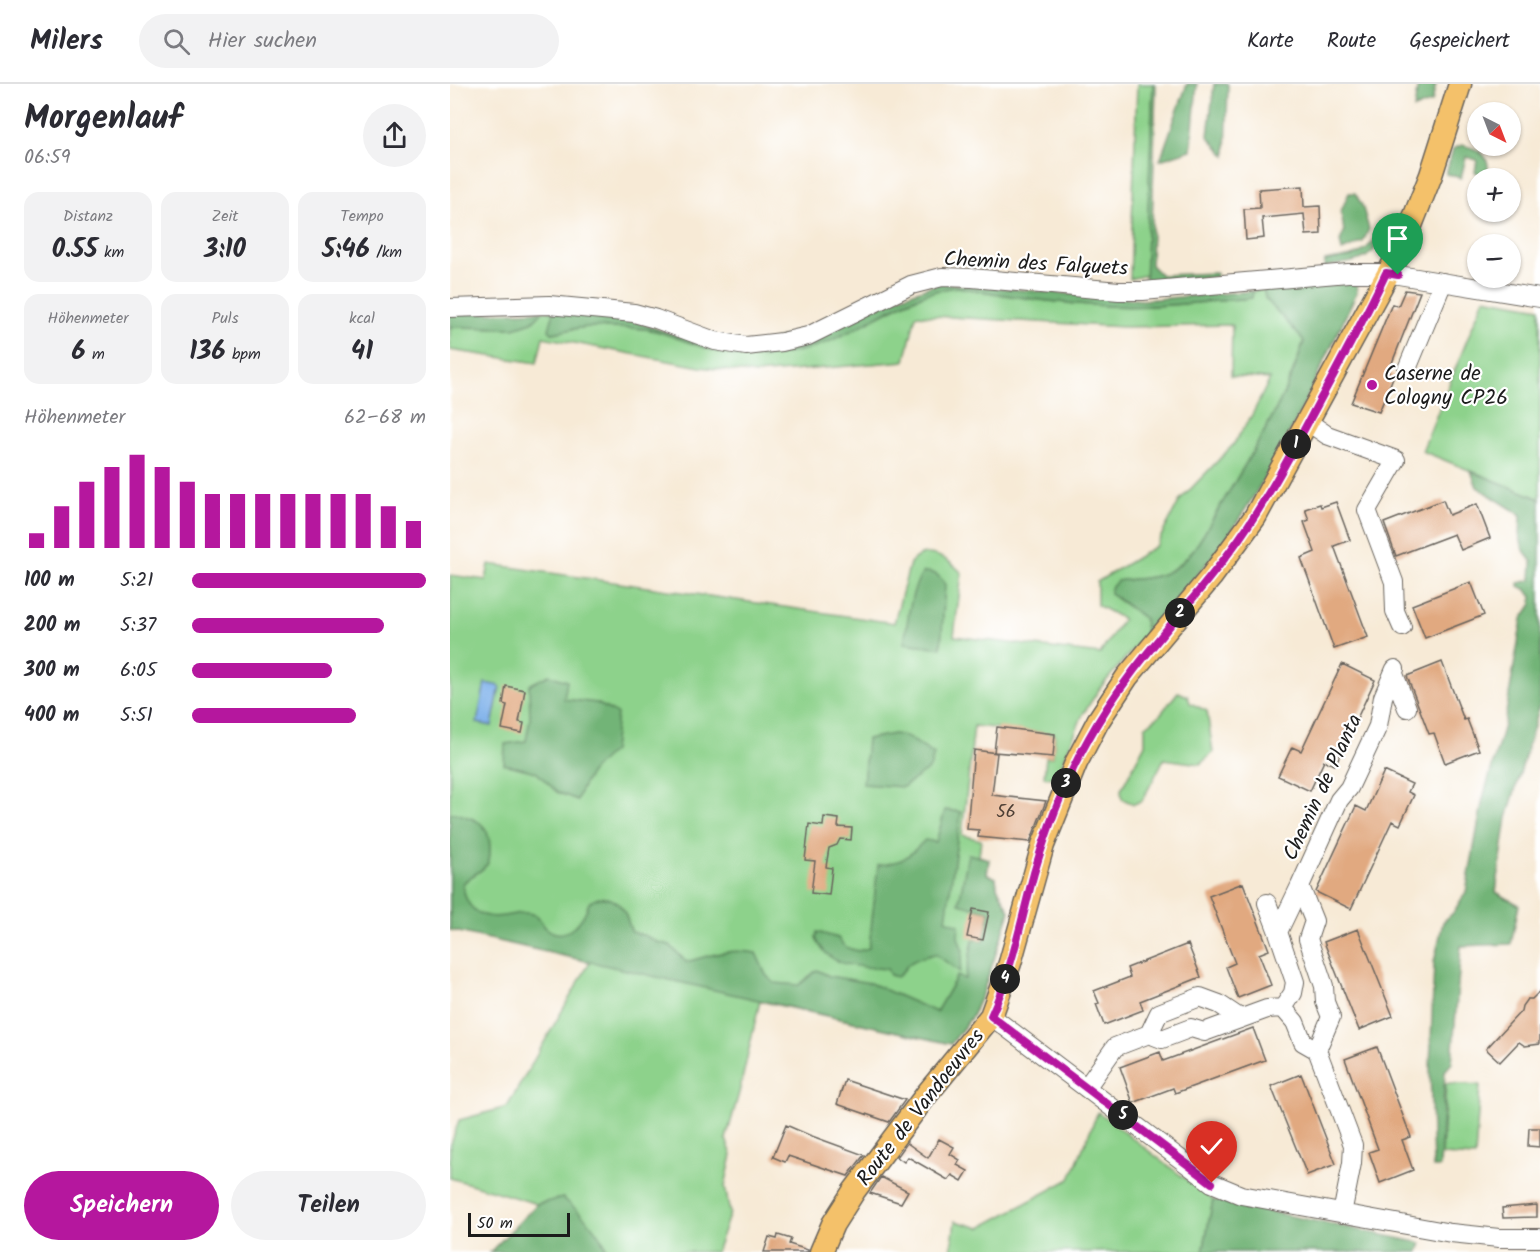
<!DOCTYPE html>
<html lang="de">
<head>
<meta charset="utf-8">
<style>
  :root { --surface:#fff; --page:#f2f2f3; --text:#2b2b33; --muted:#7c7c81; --line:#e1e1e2; --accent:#b5179e }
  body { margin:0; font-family:Kalam,sans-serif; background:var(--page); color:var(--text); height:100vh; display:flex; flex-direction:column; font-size:22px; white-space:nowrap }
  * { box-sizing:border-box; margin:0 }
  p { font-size:20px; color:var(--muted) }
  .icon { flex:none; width:33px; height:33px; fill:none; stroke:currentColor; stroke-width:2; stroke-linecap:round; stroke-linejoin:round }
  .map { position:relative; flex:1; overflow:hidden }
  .panel { display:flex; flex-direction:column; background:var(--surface); width:450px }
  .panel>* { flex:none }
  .needle { width:39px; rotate:138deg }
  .controls { position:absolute; left:1017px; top:18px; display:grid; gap:12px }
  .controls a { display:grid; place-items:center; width:54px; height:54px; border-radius:50%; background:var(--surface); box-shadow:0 2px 4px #0004; font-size:30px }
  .scale { position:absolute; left:18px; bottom:15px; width:102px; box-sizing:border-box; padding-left:6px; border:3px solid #1c1c1c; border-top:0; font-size:16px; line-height:21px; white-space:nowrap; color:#1c1c1c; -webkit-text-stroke:4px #fff; paint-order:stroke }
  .pin { position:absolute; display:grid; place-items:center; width:51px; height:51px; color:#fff; margin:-62px -26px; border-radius:50% 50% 50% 0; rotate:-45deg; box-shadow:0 0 6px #0007 }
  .pin .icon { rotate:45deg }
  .km { position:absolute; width:30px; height:30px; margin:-15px; border-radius:50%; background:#222; color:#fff; font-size:16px; line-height:30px; text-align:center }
  .round { display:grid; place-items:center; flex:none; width:63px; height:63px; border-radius:32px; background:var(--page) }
  .head { display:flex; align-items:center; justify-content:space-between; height:102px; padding:0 24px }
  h1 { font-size:33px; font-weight:800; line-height:45px }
  .figures { display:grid; grid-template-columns:repeat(3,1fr); gap:9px; height:102px; padding:6px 24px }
  .figures div { display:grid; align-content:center; border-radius:15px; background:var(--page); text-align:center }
  .figures b { font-size:26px; font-weight:800 }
  .figures small { font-size:16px; font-weight:400 }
  .figures p { font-size:16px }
  .chart { height:168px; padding:12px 24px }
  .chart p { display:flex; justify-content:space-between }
  .chart svg { width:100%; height:108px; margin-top:6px; stroke:var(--accent); stroke-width:6 }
  .primary-button { display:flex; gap:12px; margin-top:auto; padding:12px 24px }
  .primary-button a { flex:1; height:69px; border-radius:36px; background:var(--accent); color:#fff; font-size:24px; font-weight:800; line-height:69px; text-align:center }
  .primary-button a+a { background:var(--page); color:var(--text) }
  ul { padding:0 24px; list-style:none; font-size:20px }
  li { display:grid; grid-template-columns:96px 72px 1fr; align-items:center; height:45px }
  li i { height:15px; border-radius:8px; background:var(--accent) }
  header { display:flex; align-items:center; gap:36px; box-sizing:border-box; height:84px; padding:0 30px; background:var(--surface); border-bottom:2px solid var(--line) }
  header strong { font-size:28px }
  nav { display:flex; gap:33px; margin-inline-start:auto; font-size:21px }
  .search { width:420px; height:54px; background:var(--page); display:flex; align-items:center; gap:15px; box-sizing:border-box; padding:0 21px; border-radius:33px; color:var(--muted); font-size:22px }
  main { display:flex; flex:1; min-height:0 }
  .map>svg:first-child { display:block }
  .green { fill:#8dd28b; stroke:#547754; stroke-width:1.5 }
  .forest { fill:#72b477; stroke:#47684a; stroke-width:1.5 }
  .water { fill:#7db0ea; stroke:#4c6683; stroke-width:1.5 }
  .building { fill:#e1a980 }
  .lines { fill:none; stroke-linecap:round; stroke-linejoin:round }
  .minor-casing { stroke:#69645d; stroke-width:20 }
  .major-casing { stroke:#69645d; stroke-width:25 }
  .minor { stroke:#fff; stroke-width:18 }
  .major { stroke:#f4c16a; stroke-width:22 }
  .route-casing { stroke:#fff; stroke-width:12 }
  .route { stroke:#b5179e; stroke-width:8 }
  .poi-dot { fill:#b5179e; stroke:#fff; stroke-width:2 }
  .labels { text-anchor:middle; stroke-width:4.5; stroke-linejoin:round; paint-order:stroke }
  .number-label { font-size:18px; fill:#4d3f35 }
  .street-label { font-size:21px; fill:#1c1c1c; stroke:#fff }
  .poi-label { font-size:21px; fill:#1c1c1c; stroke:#fff; text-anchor:start }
</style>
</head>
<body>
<header>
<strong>Milers</strong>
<div class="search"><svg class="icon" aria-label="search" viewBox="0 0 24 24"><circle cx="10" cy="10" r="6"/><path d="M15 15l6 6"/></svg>Hier suchen</div>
<nav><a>Karte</a><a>Route</a><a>Gespeichert</a></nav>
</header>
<main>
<section class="panel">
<div class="head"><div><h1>Morgenlauf</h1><p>06:59</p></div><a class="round"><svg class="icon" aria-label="share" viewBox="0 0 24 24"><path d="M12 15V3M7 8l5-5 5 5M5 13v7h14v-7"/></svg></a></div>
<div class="figures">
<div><p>Distanz</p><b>0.55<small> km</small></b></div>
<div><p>Zeit</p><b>3:10</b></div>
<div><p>Tempo</p><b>5:46<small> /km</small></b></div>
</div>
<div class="figures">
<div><p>Höhenmeter</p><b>6<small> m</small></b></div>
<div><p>Puls</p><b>136<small> bpm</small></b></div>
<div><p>kcal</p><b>41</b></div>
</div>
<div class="chart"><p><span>Höhenmeter</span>62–68 m</p>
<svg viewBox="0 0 160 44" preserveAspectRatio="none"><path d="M5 44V38M15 44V27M25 44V17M35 44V11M45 44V6M55 44V11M65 44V17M75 44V22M85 44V22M95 44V22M105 44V22M115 44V22M125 44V22M135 44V22M145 44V27M155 44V33"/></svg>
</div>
<ul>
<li><b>100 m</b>5:21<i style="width:100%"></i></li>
<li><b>200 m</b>5:37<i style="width:82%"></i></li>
<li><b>300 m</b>6:05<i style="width:60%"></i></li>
<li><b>400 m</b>5:51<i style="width:70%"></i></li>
</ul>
<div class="primary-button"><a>Speichern</a><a>Teilen</a></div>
</section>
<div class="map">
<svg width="1090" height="1168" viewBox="0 0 1090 1168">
  <rect width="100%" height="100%" fill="#fff"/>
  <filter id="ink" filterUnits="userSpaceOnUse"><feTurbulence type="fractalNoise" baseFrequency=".0167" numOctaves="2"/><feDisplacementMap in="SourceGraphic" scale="12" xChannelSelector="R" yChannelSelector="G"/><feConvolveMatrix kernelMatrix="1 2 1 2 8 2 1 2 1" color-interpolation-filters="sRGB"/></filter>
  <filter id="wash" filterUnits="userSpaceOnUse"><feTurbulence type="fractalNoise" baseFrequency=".008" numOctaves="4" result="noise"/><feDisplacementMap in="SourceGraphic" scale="24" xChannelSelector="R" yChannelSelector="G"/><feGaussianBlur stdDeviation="1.35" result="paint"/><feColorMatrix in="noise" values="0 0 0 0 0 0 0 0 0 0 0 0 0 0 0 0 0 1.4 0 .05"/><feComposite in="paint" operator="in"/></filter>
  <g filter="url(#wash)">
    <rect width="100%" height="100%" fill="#f7ead6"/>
    <path class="green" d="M687 0H703L696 191 680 195Z
      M499 203H508C557 212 609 220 659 222 706 224 754 218 801 214L803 207 814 206 815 214 854 256C837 315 802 369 771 421 758 442 746 469 725 483 708 496 687 494 667 497L664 513 694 534 696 550 650 604 633 630 607 692 604 694 594 693 596 673H603L605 650 524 642 512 751 531 756 529 772 539 775 537 790 546 794 547 803 560 827 533 908 522 932 501 960 310 917 289 1009 276 1055 282 1071 275 1102 280 1129 266 1168H157L154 1158 113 1114 87 1120 0 1094V1063L9 1036 57 1023 140 878 0 846V491L36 496 39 480 444 539 460 479C476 460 499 475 512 489L504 552 650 570 673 535 647 521V498L706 462 730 416 783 361 802 331 820 295 781 292 782 241 673 243 466 231 455 277 306 290 250 283 93 253 87 279 0 266V243L64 244 93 227H104L102 249C115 247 128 242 142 243 150 243 157 244 165 244 179 244 193 243 206 247 249 260 273 277 321 272 340 269 360 265 378 257 419 240 456 213 499 203Z
      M1034 214 1090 224V415L972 367Z
      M728 608 738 612 740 619 757 627 763 669 750 680 714 675 692 717 684 720 672 715 671 706 695 660V643L709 632Z
      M996 999 1030 1001 1025 1073 992 1071Z
      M648 1028 763 1116 753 1168H501L505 1137 530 1144 620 1095Z"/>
    <path class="forest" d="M703 0H706L701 181 711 191 767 189V193L695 199Z
      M737 0H747L741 66 710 76Z
      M764 0H778L776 72 758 52Z
      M968 0H986L982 18 964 25Z
      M1012 61C1031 65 1042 73 1037 93L1025 88 1027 76 1016 73 1011 94 996 90 1003 65Z
      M899 109H905L912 121 919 145 913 158 892 167 890 157 894 148 891 127Z
      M933 141 938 144C920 180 911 176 874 183L875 177C908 171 916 173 933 141Z
      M490 199 693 216 803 207 802 214C754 218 706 224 659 222 609 220 557 212 508 203 460 207 421 240 378 258 360 265 340 270 320 272 273 277 248 259 206 247 192 243 179 244 165 244 157 244 150 243 142 243 128 243 115 247 102 249L99 246 104 227 176 235 286 269Z
      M906 199 907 208C871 283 839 359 793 429 765 473 730 511 696 550L694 534 660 509V505L667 497C687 494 707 496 725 484 746 469 758 442 771 421 802 369 837 315 854 257L815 214 814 206Z
      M93 227 82 238 64 244 0 243V230Z
      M1021 387 1090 415V621L1057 734 1046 808 1069 821 1061 860 1011 862 1002 979 995 987 990 1083H983L980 984 984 878 993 838 1003 829 1016 808 1033 714 1054 641 1072 535 1082 520V513L1077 506 1069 502V499L1081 496 1082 478 1073 465 1070 453 1071 431 1027 403Z
      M474 488C485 488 489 491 495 500L491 564 454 559C458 539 460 502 474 488Z
      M99 591 117 597 114 615 147 619 167 630 163 667C144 683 136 692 127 716L107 708 86 688 54 680 55 660 76 657 80 635 79 601Z
      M444 650C460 651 470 663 484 670L480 684 453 703 413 700 417 655Z
      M495 726 511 728 496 836 509 841 508 853 513 867 510 888 485 870C476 872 463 875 457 882 452 887 453 890 447 893L440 891 437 885C408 882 380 885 366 855L367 848 388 854 394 862 401 865 408 867 419 864 428 781C453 779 458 773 475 756L486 758Z
      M5 729C27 735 40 739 40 765 40 769 40 775 38 779 32 789 19 791 13 800 15 824 29 836 54 832 62 831 73 827 82 830 89 832 91 838 95 843 115 861 133 837 139 819 154 807 171 816 177 834 179 839 179 843 182 848L196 852 207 858 220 861 236 878C260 871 281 864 306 869L316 891 324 899 349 901 367 886 379 892 420 899 486 928 507 892 515 895 523 856 534 857 540 828 509 819 518 770 539 775 537 790 546 794 547 803 560 827 533 908 522 932 501 960 0 846V730Z
      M113 1114C131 1129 150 1146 157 1168H40L87 1120Z
      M763 1116 972 1159 969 1168H753Z"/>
    <path class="water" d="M35 599 50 602 42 642 27 639Z"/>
    <g id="blocks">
      <path class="building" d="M853 102 854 123 870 122 871 150 856 151 854 130 812 134 814 154 796 156 794 125 810 124 809 105Z
        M955 206 970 208 938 289 944 291 929 328 901 319 942 220 948 222Z
        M993 416 999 431 1027 420 1040 454 1011 466 1004 450 946 472 934 439Z
        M886 418 900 456 884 462 918 553 884 565 851 474 865 468 854 438 859 436 855 425 870 420 871 423Z
        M1021 498 1034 531 975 554 962 521Z
        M992 578 1014 636 1017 635 1029 666 995 679 984 649 979 650 957 592Z
        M892 580 925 596 885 681 874 677 860 707 828 692 842 663 851 667Z
        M56 602 75 606 69 638 74 639 72 649 52 645 57 621 53 620Z
        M547 643 605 650 603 673 544 668Z
        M524 666 547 669 542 711 596 717 580 758 528 753 529 746 517 745Z
        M934 687 962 700 958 708 964 711 950 741 942 737 901 825 866 808 906 722 916 727Z
        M374 733 389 735 388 743 402 744 401 756 390 755 387 761 379 764 376 783 382 784 379 811 361 809 365 777 355 776 359 740 373 742Z
        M793 799 819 866 809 870 821 901 788 914 776 883 785 879 759 812Z
        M523 825 539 828 533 856 517 853Z
        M908 845 943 932 909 946 874 858Z
        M738 860 751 893 690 917 693 926 654 941 646 920 649 919 644 907 680 893 677 884Z
        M1090 907V960L1075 962 1069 958 1050 978 1036 965 1071 927 1072 922 1077 915H1082Z
        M803 944 815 976 725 1009 723 1004 683 1019 670 983 710 968 713 977Z
        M927 963 961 1053 952 1056 963 1086 930 1099 919 1068 928 1065 895 975Z
        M851 990 886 1080 857 1091 821 1002Z
        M395 996 455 1016 439 1038 387 1020Z
        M336 1041 359 1051 414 1071 398 1092 338 1072 335 1078 323 1073Z
        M1079 1044H1090V1063L1078 1062Z
        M489 1055 504 1063 500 1070 510 1076 507 1081 518 1087 512 1097 502 1091 498 1096 458 1073 454 1078 447 1073 457 1059 478 1074Z
        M431 1093 458 1107 451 1119 420 1109Z
        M1087 1121V1133L1053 1134 1052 1124Z
        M328 1151 341 1155 339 1160 358 1166V1168H314L319 1153 327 1155Z"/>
    </g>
  </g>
  <g filter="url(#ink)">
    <use href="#blocks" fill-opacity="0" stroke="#69645d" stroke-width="1.5"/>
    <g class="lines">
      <g class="minor-casing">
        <path id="minor" d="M0 224 99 221 184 229 206 235 265 257 296 262 332 258 358 252 461 201 492 193 522 194 669 207H693L898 189H936L1090 214
          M957 285 993 198
          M858 338 877 351 946 376 917 426 944 498 945 527 952 543
          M944 590 957 624
          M850 802 828 848 845 898 843 909 833 924 845 938 853 958 867 966
          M817 819 828 848
          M541 932 762 1099 791 1111 1001 1149 1049 1154H1090
          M699 950 709 929 750 913 769 920 790 934
          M636 1004 665 963 699 950 712 955 741 944 754 948 817 925 833 924
          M892 1130 902 1079 903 1061 867 966 881 933 875 918 874 902 858 855 864 837 850 802 889 716 899 704 928 642 933 613 945 585"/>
      </g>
      <g class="major-casing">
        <path id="major" d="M371 1168 383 1140 404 1107 477 1010 541 932 560 879 593 761 626 679 648 637 677 593 761 493 805 433 952 164 981 91 1010 0"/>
      </g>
      <use href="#minor" class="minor"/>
      <use href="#major" class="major"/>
    </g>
  </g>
  <g class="lines" filter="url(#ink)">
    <g class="route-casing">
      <path id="route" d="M762 1099 541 932C562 886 571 837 584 789 598 742 615 696 639 654 677 584 734 530 781 466 816 419 843 366 871 314 893 273 916 232 936 189L948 191"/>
    </g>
    <use href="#route" class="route"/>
  </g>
  <circle class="poi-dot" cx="922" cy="301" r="6"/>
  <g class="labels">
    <g class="number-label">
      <text x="556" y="733">56</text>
    </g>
    <g class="street-label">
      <text transform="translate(586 179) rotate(3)" y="7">Chemin des Falquets</text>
      <text transform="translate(872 703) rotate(-65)" y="7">Chemin de Planta</text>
      <text transform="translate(470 1023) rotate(-52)" y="7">Route de Vandoeuvres</text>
    </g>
    <g class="poi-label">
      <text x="934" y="296">Caserne de<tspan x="934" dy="24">Cologny CP26</tspan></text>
    </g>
  </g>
</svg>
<div class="controls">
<a><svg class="needle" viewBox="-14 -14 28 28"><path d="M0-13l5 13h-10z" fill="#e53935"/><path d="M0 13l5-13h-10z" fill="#7c7c81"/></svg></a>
<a>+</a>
<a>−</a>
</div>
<div class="scale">50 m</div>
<div class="pin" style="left:948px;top:191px;background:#1e9e55"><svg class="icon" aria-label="arrive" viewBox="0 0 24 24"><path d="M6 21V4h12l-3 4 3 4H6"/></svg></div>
<div class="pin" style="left:762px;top:1099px;background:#d93025"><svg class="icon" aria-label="check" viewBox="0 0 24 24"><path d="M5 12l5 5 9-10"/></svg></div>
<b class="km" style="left:846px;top:360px">1</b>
<b class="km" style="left:730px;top:529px">2</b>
<b class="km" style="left:616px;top:699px">3</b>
<b class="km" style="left:555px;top:895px">4</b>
<b class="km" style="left:673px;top:1031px">5</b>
</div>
</main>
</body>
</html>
